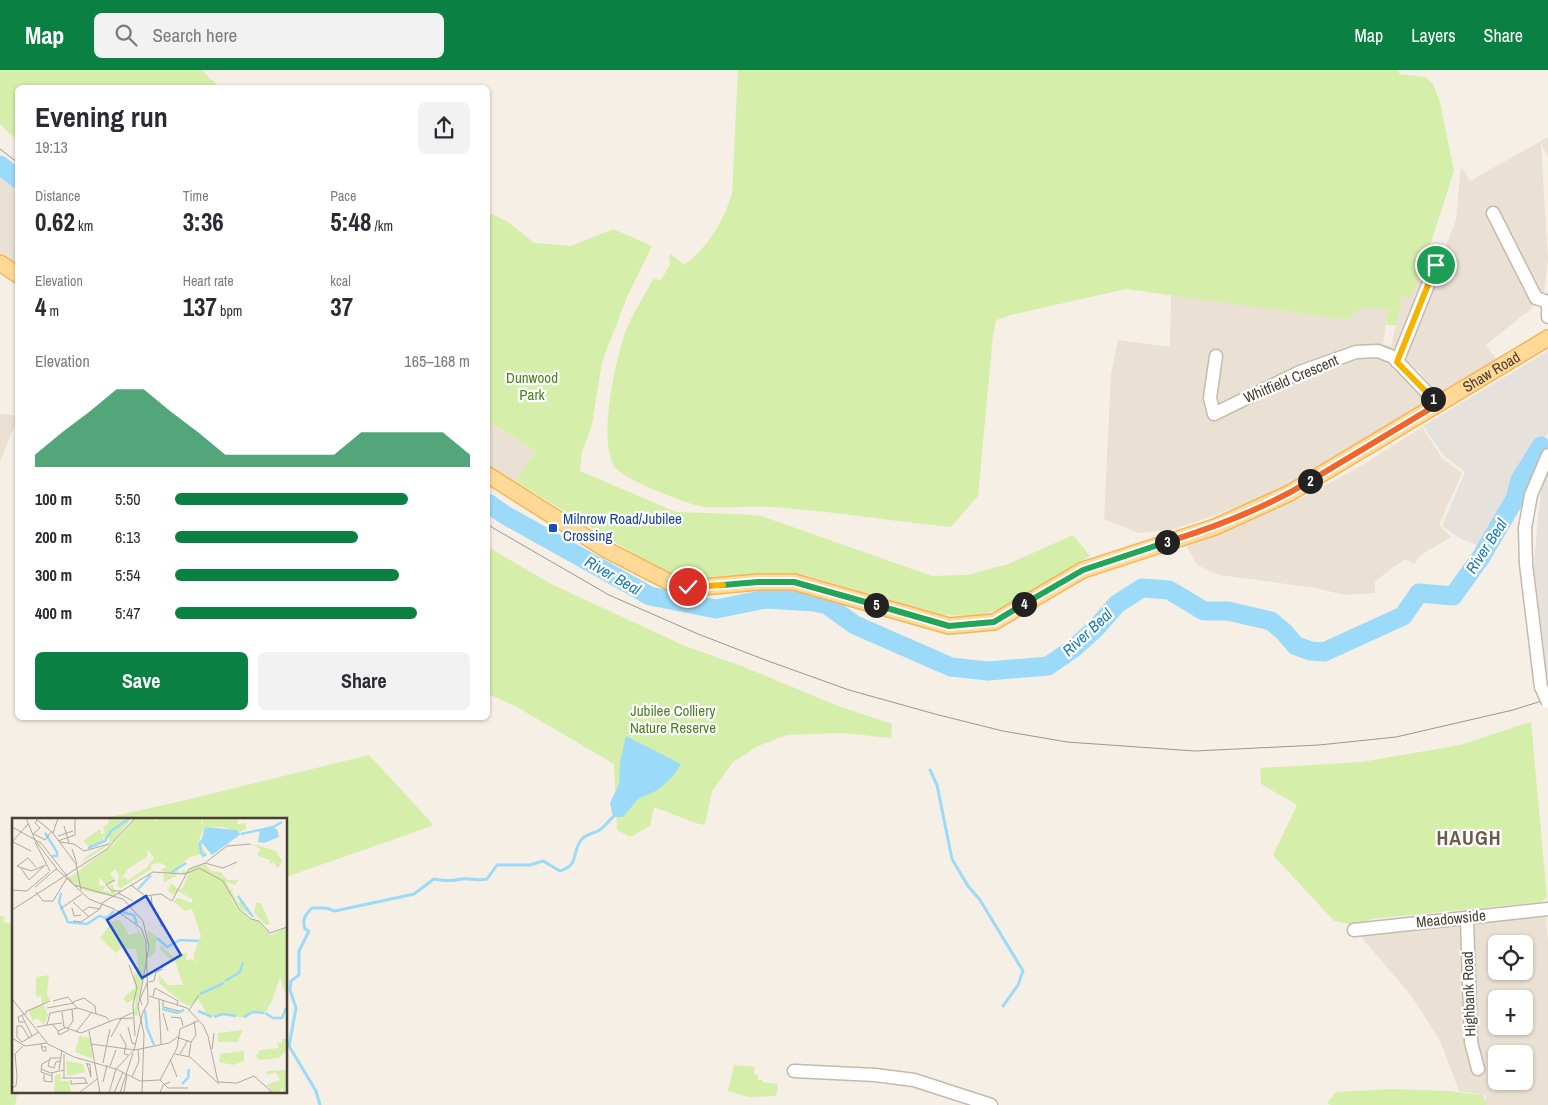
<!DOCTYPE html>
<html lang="en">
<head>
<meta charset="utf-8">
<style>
  :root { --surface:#fff; --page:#f2f2f3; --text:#2b2b33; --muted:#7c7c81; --accent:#0b8043 }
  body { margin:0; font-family:"Archivo Narrow",sans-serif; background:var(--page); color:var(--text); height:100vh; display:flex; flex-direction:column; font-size:19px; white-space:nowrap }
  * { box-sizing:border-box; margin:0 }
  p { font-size:16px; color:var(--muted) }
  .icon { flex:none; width:28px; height:28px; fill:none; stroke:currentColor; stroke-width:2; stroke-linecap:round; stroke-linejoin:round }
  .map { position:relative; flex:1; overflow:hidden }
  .drawer { position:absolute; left:15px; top:15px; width:475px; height:635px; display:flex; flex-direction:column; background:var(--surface); border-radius:8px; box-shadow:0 1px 4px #0004 }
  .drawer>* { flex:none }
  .buttons { position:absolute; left:1488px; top:865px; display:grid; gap:10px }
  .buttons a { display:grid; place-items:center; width:45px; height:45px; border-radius:8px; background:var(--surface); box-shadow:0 1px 4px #0004; font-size:25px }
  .pin { position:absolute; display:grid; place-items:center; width:42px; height:42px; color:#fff; margin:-21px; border:2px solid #fff; border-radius:50%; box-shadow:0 1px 5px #0007 }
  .km { position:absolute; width:25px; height:25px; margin:-12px; border-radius:50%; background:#222; color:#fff; font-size:14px; line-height:25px; text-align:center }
  .round { display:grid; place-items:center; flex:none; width:52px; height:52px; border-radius:8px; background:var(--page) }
  .head { display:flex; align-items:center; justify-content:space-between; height:85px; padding:0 20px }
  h1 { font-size:28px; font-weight:700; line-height:38px }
  .stats { display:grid; grid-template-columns:repeat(3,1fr); gap:8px; height:85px; padding:5px 20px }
  .stats div { display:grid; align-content:center }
  .stats b { font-size:25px; font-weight:700 }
  .stats small { font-size:14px; font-weight:400 }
  .stats p { font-size:14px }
  .chart { height:140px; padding:10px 20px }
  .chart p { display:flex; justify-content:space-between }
  .chart svg { width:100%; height:90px; margin-top:5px; fill:var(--accent); opacity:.7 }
  .cta { display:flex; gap:10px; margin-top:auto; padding:10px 20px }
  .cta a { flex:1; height:58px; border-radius:8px; background:var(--accent); color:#fff; font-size:20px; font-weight:700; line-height:58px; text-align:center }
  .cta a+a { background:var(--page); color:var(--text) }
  ul { padding:0 20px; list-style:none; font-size:16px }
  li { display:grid; grid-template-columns:80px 60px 1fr; align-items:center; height:38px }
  li i { height:12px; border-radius:6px; background:var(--accent) }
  header { display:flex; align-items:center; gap:30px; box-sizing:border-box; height:70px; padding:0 25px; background:var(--accent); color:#fff }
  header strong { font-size:24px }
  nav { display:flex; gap:28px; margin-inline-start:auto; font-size:18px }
  .search { width:350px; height:45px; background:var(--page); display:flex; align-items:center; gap:12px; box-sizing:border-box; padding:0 18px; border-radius:8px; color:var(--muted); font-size:19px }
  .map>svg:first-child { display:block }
  .residential { fill:#eae1d4; fill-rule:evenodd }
  .industrial { fill:#e7e1db }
  .green { fill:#d5eeaa }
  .water { fill:#9cdaf9 }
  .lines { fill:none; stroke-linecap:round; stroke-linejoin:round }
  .stream { stroke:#9cdaf9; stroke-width:3 }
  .river { stroke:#9cdaf9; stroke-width:19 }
  .minor-casing { stroke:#c5b9ab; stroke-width:15 }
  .major-casing { stroke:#f2b758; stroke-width:18 }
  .minor { stroke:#fff; stroke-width:12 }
  .major { stroke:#ffd995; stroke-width:15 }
  .tram { stroke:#979797; stroke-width:1 }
  .minor-bridge-casing { stroke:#c5b9ab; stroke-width:15; stroke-linecap:butt }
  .minor-bridge { stroke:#fff; stroke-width:12 }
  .split-1-casing { stroke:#fff; stroke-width:10 }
  .split-2-casing { stroke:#fff; stroke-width:10 }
  .split-3-casing { stroke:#fff; stroke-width:10 }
  .split-4-casing { stroke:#fff; stroke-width:10 }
  .split-5-casing { stroke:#fff; stroke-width:10 }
  .split-6-casing { stroke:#fff; stroke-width:10 }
  .split-7-casing { stroke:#fff; stroke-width:10 }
  .split-1 { stroke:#f5b400; stroke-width:6 }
  .split-2 { stroke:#f0652b; stroke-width:6 }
  .split-3 { stroke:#f0652b; stroke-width:6 }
  .split-4 { stroke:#22a559; stroke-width:6 }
  .split-5 { stroke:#22a559; stroke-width:6 }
  .split-6 { stroke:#22a559; stroke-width:6 }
  .split-7 { stroke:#f5b400; stroke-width:6 }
  .transit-dot { fill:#1a4fb4; stroke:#fff; stroke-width:2 }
  .labels { text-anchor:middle; stroke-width:4.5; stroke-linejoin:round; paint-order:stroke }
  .street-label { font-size:15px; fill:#493f34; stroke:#fff }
  .park-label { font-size:15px; fill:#4d8220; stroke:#fff }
  .transit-label { font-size:15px; fill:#164399; stroke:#fff; text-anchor:start }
  .water-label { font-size:16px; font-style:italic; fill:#1e7eb0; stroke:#fff }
  .district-label { font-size:20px; font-weight:bold; letter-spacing:1px; fill:#6d5c4a; stroke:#fff }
  .inset-river { fill:none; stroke:#9cdaf9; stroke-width:2.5 }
  .inset-road { fill:none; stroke:#b0a99f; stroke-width:1 }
  .view { fill:#1d4ed8; fill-opacity:0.15; stroke:#1d4ed8; stroke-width:2.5 }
  .inset-edge { fill:none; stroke:#493f34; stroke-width:2.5 }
</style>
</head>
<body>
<header>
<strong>Map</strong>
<div class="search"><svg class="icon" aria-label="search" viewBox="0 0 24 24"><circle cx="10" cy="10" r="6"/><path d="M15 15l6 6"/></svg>Search here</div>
<nav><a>Map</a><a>Layers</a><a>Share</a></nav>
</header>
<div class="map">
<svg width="1548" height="1035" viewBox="0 0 1548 1035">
  <rect width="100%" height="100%" fill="#f5efe6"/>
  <path class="residential" d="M1548 67V87L1541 73 1548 189 1544 225 1532 238 1486 275 1498 292 1441 328 1419 301 1391 278 1402 225 1422 200 1428 182H1443L1456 150 1461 96 1470 111Z
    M0 99 17 114V215L0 203Z
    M1171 225 1348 250 1362 237 1388 240 1383 274 1391 276 1388 291 1431 332 1293 417 1201 450 1171 460 1139 463 1104 449 1111 304 1118 270 1170 277Z
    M0 344 17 346 18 348 0 391Z
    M489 352 536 381 506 424 488 413Z
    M1422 357 1442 388 1462 403 1439 455 1451 467 1421 485 1414 494 1405 489 1375 511V523L1344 525 1316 518 1219 505 1197 495 1186 475 1302 428 1364 394Z
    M1543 843 1546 849 1548 870V1035H1485L1486 1025 1459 1021 1441 973 1413 928 1357 862ZM1496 874H1524V901H1496ZM1496 929H1524V956H1496ZM1496 984H1524V1011H1496Z"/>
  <path class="industrial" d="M1548 281V363L1525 396 1500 452 1483 477 1461 469 1442 456 1465 402 1444 386 1423 356Z
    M1548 395V616L1534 495 1538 447 1544 402Z"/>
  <path class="green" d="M0 0H202L209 8 220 17 18 18 17 70 0 54Z
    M738 0H1397L1400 4 1425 7 1433 14 1440 32 1454 101 1422 200 1411 227 1402 226 1396 255H1386L1388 240 1362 237 1348 250 1126 219 1011 245 996 250 993 265 978 426 951 457C891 451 831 441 771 437 750 435 718 440 699 436 683 432 622 409 614 396 598 369 615 292 625 263 632 244 644 227 653 209L661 210 670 194 669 186 671 184 684 195C708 178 723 151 732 124Z
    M488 142 508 152 534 173 571 176 613 159 652 176 627 227 602 292 592 354 582 382 580 401 676 442 736 444 761 446 932 506 967 505 1008 494 1073 465 1090 486 1002 538 979 546 942 545 805 505 781 504 736 506 680 512 515 411 536 381 488 351Z
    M488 477 551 514 685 576 744 597 838 636 892 654 891 668 843 663 787 665 758 676 733 692 712 721 705 755 696 753 654 737 650 756 630 767 617 760 614 694 517 637 488 624Z
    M1531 652 1547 827 1541 832 1372 849 1354 855 1334 851 1273 785 1297 735 1261 714 1260 698 1362 692 1460 675Z
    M369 685 431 752 432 756 286 807V749H101L182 731Z
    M0 846 5 847 3 852 14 854V1021H18L15 1035H0Z
    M734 995 755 997 754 1004 758 1005V1010H762V1012L778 1014 776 1026 748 1027 728 1021Z
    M1391 1019 1448 1021 1483 1025 1487 1035H1331L1327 1033 1336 1022Z"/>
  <path class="water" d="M626 666 681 694 673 706 658 720 638 729 623 747H613L610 733 619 714 620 692Z"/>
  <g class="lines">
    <path class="stream" d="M930 700 937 715 952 789 968 816 980 830 1023 901 1018 915 1003 936
      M320 1035 316 1021 289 976 296 938 290 920 291 911 299 905V881L309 861 305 859C302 849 305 845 312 838H326L335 841 414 824 434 809C446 811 451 811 462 809 469 808 478 811 487 809L497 795H530L543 791 560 801C580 794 571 784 581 770 586 764 592 764 598 761 604 758 608 751 613 747"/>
    <path class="river" d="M0 95 18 109
      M488 433 505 445 650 526 716 539 766 529 814 532 827 535 855 555 951 597 988 601 1048 596 1074 578 1096 558 1117 534 1142 518 1169 520 1204 541H1228L1271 551 1284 562 1296 576 1311 581 1324 582 1403 546 1419 523 1453 526 1481 487 1505 446 1515 429 1520 410 1541 376"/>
    <g class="minor-casing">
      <path id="minor" d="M1493 143 1536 228 1548 232
        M1548 234V247
        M1216 286 1210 328 1214 344 1300 302 1356 282 1378 281 1393 287 1438 334
        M1397 292 1436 195
        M1541 617 1526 494 1525 458 1531 425 1548 385
        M1467 848 1471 972 1478 999
        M1354 860 1548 839
        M794 1001 875 1005 914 1010 991 1035"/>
    </g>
    <g class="major-casing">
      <g id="major">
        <path d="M0 193 18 205"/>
        <path id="s1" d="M488 405 605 479 673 514 688 517H704L758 512H794L949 556 994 552 1083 500 1215 457 1290 423 1548 268"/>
      </g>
    </g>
    <use href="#minor" class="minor"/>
    <use href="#major" class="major"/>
    <path class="tram" d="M0 79 18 93
      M488 455 609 525 698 564 768 591 849 620 935 644 1003 661 1067 672 1195 681 1319 675 1396 667 1513 640 1548 629"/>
    <g class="minor-bridge-casing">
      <path id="minor-bridge" d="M1541 617 1548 632"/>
    </g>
    <use href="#minor-bridge" class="minor-bridge"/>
  </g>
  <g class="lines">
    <g class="split-1-casing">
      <path id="split-1" d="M1433 329 1397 292 1436 195"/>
    </g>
    <g class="split-2-casing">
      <path id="split-2" d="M1310 411 1438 334 1433 329"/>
    </g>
    <g class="split-3-casing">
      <path id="split-3" d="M1167 472C1216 457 1265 438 1310 411"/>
    </g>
    <g class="split-4-casing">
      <path id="split-4" d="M1024 534 1083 500 1167 472"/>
    </g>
    <g class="split-5-casing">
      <path id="split-5" d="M876 535 949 556 994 552 1024 534"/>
    </g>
    <g class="split-6-casing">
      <path id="split-6" d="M723 515 758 512H794L876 535"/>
    </g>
    <g class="split-7-casing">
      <path id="split-7" d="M688 517 723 515"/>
    </g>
    <use href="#split-1" class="split-1"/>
    <use href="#split-2" class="split-2"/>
    <use href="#split-3" class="split-3"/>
    <use href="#split-4" class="split-4"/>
    <use href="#split-5" class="split-5"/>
    <use href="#split-6" class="split-6"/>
    <use href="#split-7" class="split-7"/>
  </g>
  <rect class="transit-dot" x="548" y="453" width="10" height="10" rx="2.5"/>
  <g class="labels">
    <g class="street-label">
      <text dy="5" stroke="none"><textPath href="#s1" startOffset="1102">Shaw Road</textPath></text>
      <text transform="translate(1291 309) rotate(-23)" y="5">Whitfield Crescent</text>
      <text transform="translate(1451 849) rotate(-6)" y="5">Meadowside</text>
      <text transform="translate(1469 924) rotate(-92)" y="5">Highbank Road</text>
    </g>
    <g class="park-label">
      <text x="532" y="313">Dunwood<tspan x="532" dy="17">Park</tspan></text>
      <text x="673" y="646">Jubilee Colliery<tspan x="673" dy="17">Nature Reserve</tspan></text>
    </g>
    <g class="transit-label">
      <text x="563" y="454">Milnrow Road/Jubilee<tspan x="563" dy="17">Crossing</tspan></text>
    </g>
    <g class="water-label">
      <text transform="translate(1486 476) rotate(-57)" y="6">River Beal</text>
      <text transform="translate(613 505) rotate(30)" y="6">River Beal</text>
      <text transform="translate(1087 562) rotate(-43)" y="6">River Beal</text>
    </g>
    <g class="district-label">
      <text x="1469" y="775">HAUGH</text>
    </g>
  </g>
  <g transform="translate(12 748)">
    <rect width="275" height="275" fill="#f5efe6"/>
    <path d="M96 0H120L101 24 69 45 75 38 97 25V18L92 20 90 16 93 15 91 9 97 5ZM123 0H143V4L150 0H189V3L191 8 190 0H226L225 6 234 5V11L228 14 211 9H193L186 24 194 35 178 39 169 46 164 58 152 64 151 55 160 57 148 52 155 49 149 45 140 46 139 51 109 70 105 68 107 58 103 51 98 56 103 62 95 67 87 60V67L93 68 91 73 100 74 96 69 100 66 104 74 100 78 73 73 56 61 103 25ZM136 32 142 40 134 50 115 63V59L109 61 117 50 135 39ZM88 11 92 23 78 29 71 23ZM240 26 264 33 270 43 266 50 261 44 258 46V42L245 37 249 32ZM193 46 199 53 209 54 215 62H227L223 67 214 63 218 72 221 70 220 74 227 86 229 82 244 101 228 90 216 75 225 90 237 100 248 104 259 117 275 109V180L268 160 259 185 252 196 240 195 234 200 211 196 197 199 186 181 178 188 172 186 147 165V157L156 167H171L162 140 159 142 148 131 149 127 161 139 175 134 174 142 181 141 186 148 181 138 189 118 180 91 173 93 161 83 166 80 180 85V81L166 73 162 77 156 73 159 65 167 72 171 69 178 52 174 56H170V51L174 54 180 49ZM244 85H249L258 106 254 107 242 95ZM108 102 117 117 126 114 129 121 124 108 134 123V146L126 182V198H122L124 180 115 185 111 180 123 170 121 160 126 149 124 131 110 130 104 135 88 120 101 103ZM135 112 145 119 143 135 137 140ZM37 157 35 176 38 182 31 185 36 197 32 207 25 200 21 203 16 192 30 186 29 178 24 179V159ZM231 212 225 224H206V215ZM67 218 78 220 81 241 63 234ZM270 221H275V232L267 240 247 242 244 238 248 232 267 230 265 225H270ZM232 233V243L221 247 207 244 208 236ZM54 243 71 246 73 254 55 258ZM275 252V274H271V269L266 275H262L254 267 268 262 264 254 255 257V253ZM49 256V263H57L59 275H42L43 257Z" fill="#d5eeaa" fill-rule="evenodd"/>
    <path d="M193 9 224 12 229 16 200 37 189 24ZM257 9 265 11 267 19 252 25 246 24 248 12Z" fill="#9cdaf9"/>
    <path class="inset-river" d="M33 15 45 34V38H40M229 16 261 9 270 4M191 22 188 24 189 34 191 38 194 36M76 30 93 23 99 13 118 0M160 54 174 45M126 71 139 57M49 75 47 84 56 104 75 106 87 98 95 100 102 93M226 78 241 99M110 94 122 97 125 106M145 120 155 129 168 122 187 123M213 163 228 154 231 144M188 176 212 165M150 191 165 195 172 192M133 192 135 210 142 227M186 193 200 199M253 195 261 200H270L274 190M202 199 211 196 224 198M232 199 241 194 252 195M170 266 176 260 177 251"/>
    <path class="inset-road" d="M14 0 23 22 45 51M23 0 40 14 64 46 69 72M52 8 57 25M0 9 29 25 62 67 111 81 131 103 137 129 126 189 132 216 130 275M41 15 46 0M21 16 28 10 23 5 25 2M22 16 33 22 40 13M46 18 61 13M46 23 63 17V0M0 24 16 6M1 24 19 33M23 24 38 53M48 24 62 26 72 33 97 26M60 31 65 46M193 45 211 50 225 44M24 49 16 40 5 48 19 53 34 47M9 50 17 62 31 49M47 53 77 81 102 91 129 110 134 123 136 185 131 194 122 232 104 251 97 275M103 62 94 67 100 73H109M119 67 132 77M23 69 44 51 47 53M0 72 15 73 37 54M24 74 31 83H41L55 60M106 75 121 83M139 77 140 86 150 108M132 78 149 76 160 83 177 51 193 45 215 28 239 26M61 84 77 99M90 85 141 54 173 56 187 50 211 63 227 91 239 101 247 103 258 115 275 109M60 90 62 98 69 97M48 91 70 76M0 92 95 31 123 0M71 93 77 89 88 91M106 93 113 92 132 78M61 103 69 104 88 91 90 85M117 147 125 169 121 187 123 218M137 164 142 163 144 154 151 151M137 178 175 190 191 207 196 218 206 264 225 265 242 258 261 275M141 178 143 170 166 183 165 187M0 181 36 226 62 239 104 251M147 181 149 226M41 183 56 179 65 190M151 183V189L167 193M61 184 72 180 83 188 84 196M130 187 128 181 136 163M35 190 62 185M177 192 187 177M13 194 38 183M50 194 52 209 69 215 104 201 121 200M38 195 66 190 94 199 98 204M151 195 156 213M10 198 20 218M159 199 169 200 171 208M107 201 122 194M13 204H7L6 199 15 195M35 207 50 205M41 207 46 213 53 210M25 209 35 207 38 195M116 209 120 225 123 226M55 211 61 203 60 191M46 213 47 217 57 212M77 213 88 275M64 214 80 194M108 216 114 227 112 236 116 237M99 219 109 201M0 220 13 228 35 225M167 220 179 224 177 238M10 224 5 219V208H10L17 220M10 224 27 214M179 224 184 217 182 203M29 226 30 231 31 233H34V229H29M79 226 123 232 157 225 167 218M200 231 202 215M52 236V260M163 236 178 239 207 266M168 236 176 222M158 241 165 259M37 242 30 246 29 254 40 258M48 243 44 244 42 250 36 248 38 240H48M74 245 75 246H78V247L79 259 75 246M91 245 98 211M98 248 104 232M29 251 39 255 52 252M104 251 128 263 148 262M47 252 50 232M32 256V263L40 264V255M120 259 127 243 126 231M50 260H73L74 265M59 262V266L76 265M148 262 165 230 168 211 186 203M148 262 156 270H176M91 264 95 247M0 270 4 268 5 258 3 236 11 228M112 274 115 257M67 275 85 261M102 275 111 254M108 275 121 235M148 275 151 267 158 264"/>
    <path class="view" d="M134 78 169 137 130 160 95 102Z"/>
    <rect width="275" height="275" class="inset-edge"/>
  </g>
</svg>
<div class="buttons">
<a><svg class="icon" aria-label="locate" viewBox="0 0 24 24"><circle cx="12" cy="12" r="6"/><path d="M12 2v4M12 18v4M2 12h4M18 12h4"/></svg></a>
<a>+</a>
<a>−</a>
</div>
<div class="pin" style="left:1436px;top:195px;background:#1e9e55"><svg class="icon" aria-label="arrive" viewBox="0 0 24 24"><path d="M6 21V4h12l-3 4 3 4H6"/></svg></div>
<div class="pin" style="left:688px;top:517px;background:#d93025"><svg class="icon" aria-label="check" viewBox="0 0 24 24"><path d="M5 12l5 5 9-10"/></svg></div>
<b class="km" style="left:1433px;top:329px">1</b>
<b class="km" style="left:1310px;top:411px">2</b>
<b class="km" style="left:1167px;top:472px">3</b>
<b class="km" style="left:1024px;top:534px">4</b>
<b class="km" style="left:876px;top:535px">5</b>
<section class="drawer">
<div class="head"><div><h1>Evening run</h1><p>19:13</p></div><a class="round"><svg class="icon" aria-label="share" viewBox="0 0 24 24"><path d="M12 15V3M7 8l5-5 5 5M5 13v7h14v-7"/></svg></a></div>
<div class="stats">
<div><p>Distance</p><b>0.62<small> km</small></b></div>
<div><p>Time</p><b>3:36</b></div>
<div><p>Pace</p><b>5:48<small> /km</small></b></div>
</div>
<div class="stats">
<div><p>Elevation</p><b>4<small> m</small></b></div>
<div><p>Heart rate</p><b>137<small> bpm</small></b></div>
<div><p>kcal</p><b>37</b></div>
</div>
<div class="chart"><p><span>Elevation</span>165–168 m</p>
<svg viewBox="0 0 160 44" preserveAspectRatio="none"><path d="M0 44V38L10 27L20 17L30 6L40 6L50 17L60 27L70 38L80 38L90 38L100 38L110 38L120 27L130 27L140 27L150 27L160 38V44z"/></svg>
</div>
<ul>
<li><b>100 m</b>5:50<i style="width:79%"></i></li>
<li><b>200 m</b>6:13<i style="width:62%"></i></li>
<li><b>300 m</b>5:54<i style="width:76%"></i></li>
<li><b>400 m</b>5:47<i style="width:82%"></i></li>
</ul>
<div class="cta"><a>Save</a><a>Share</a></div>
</section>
</div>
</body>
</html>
